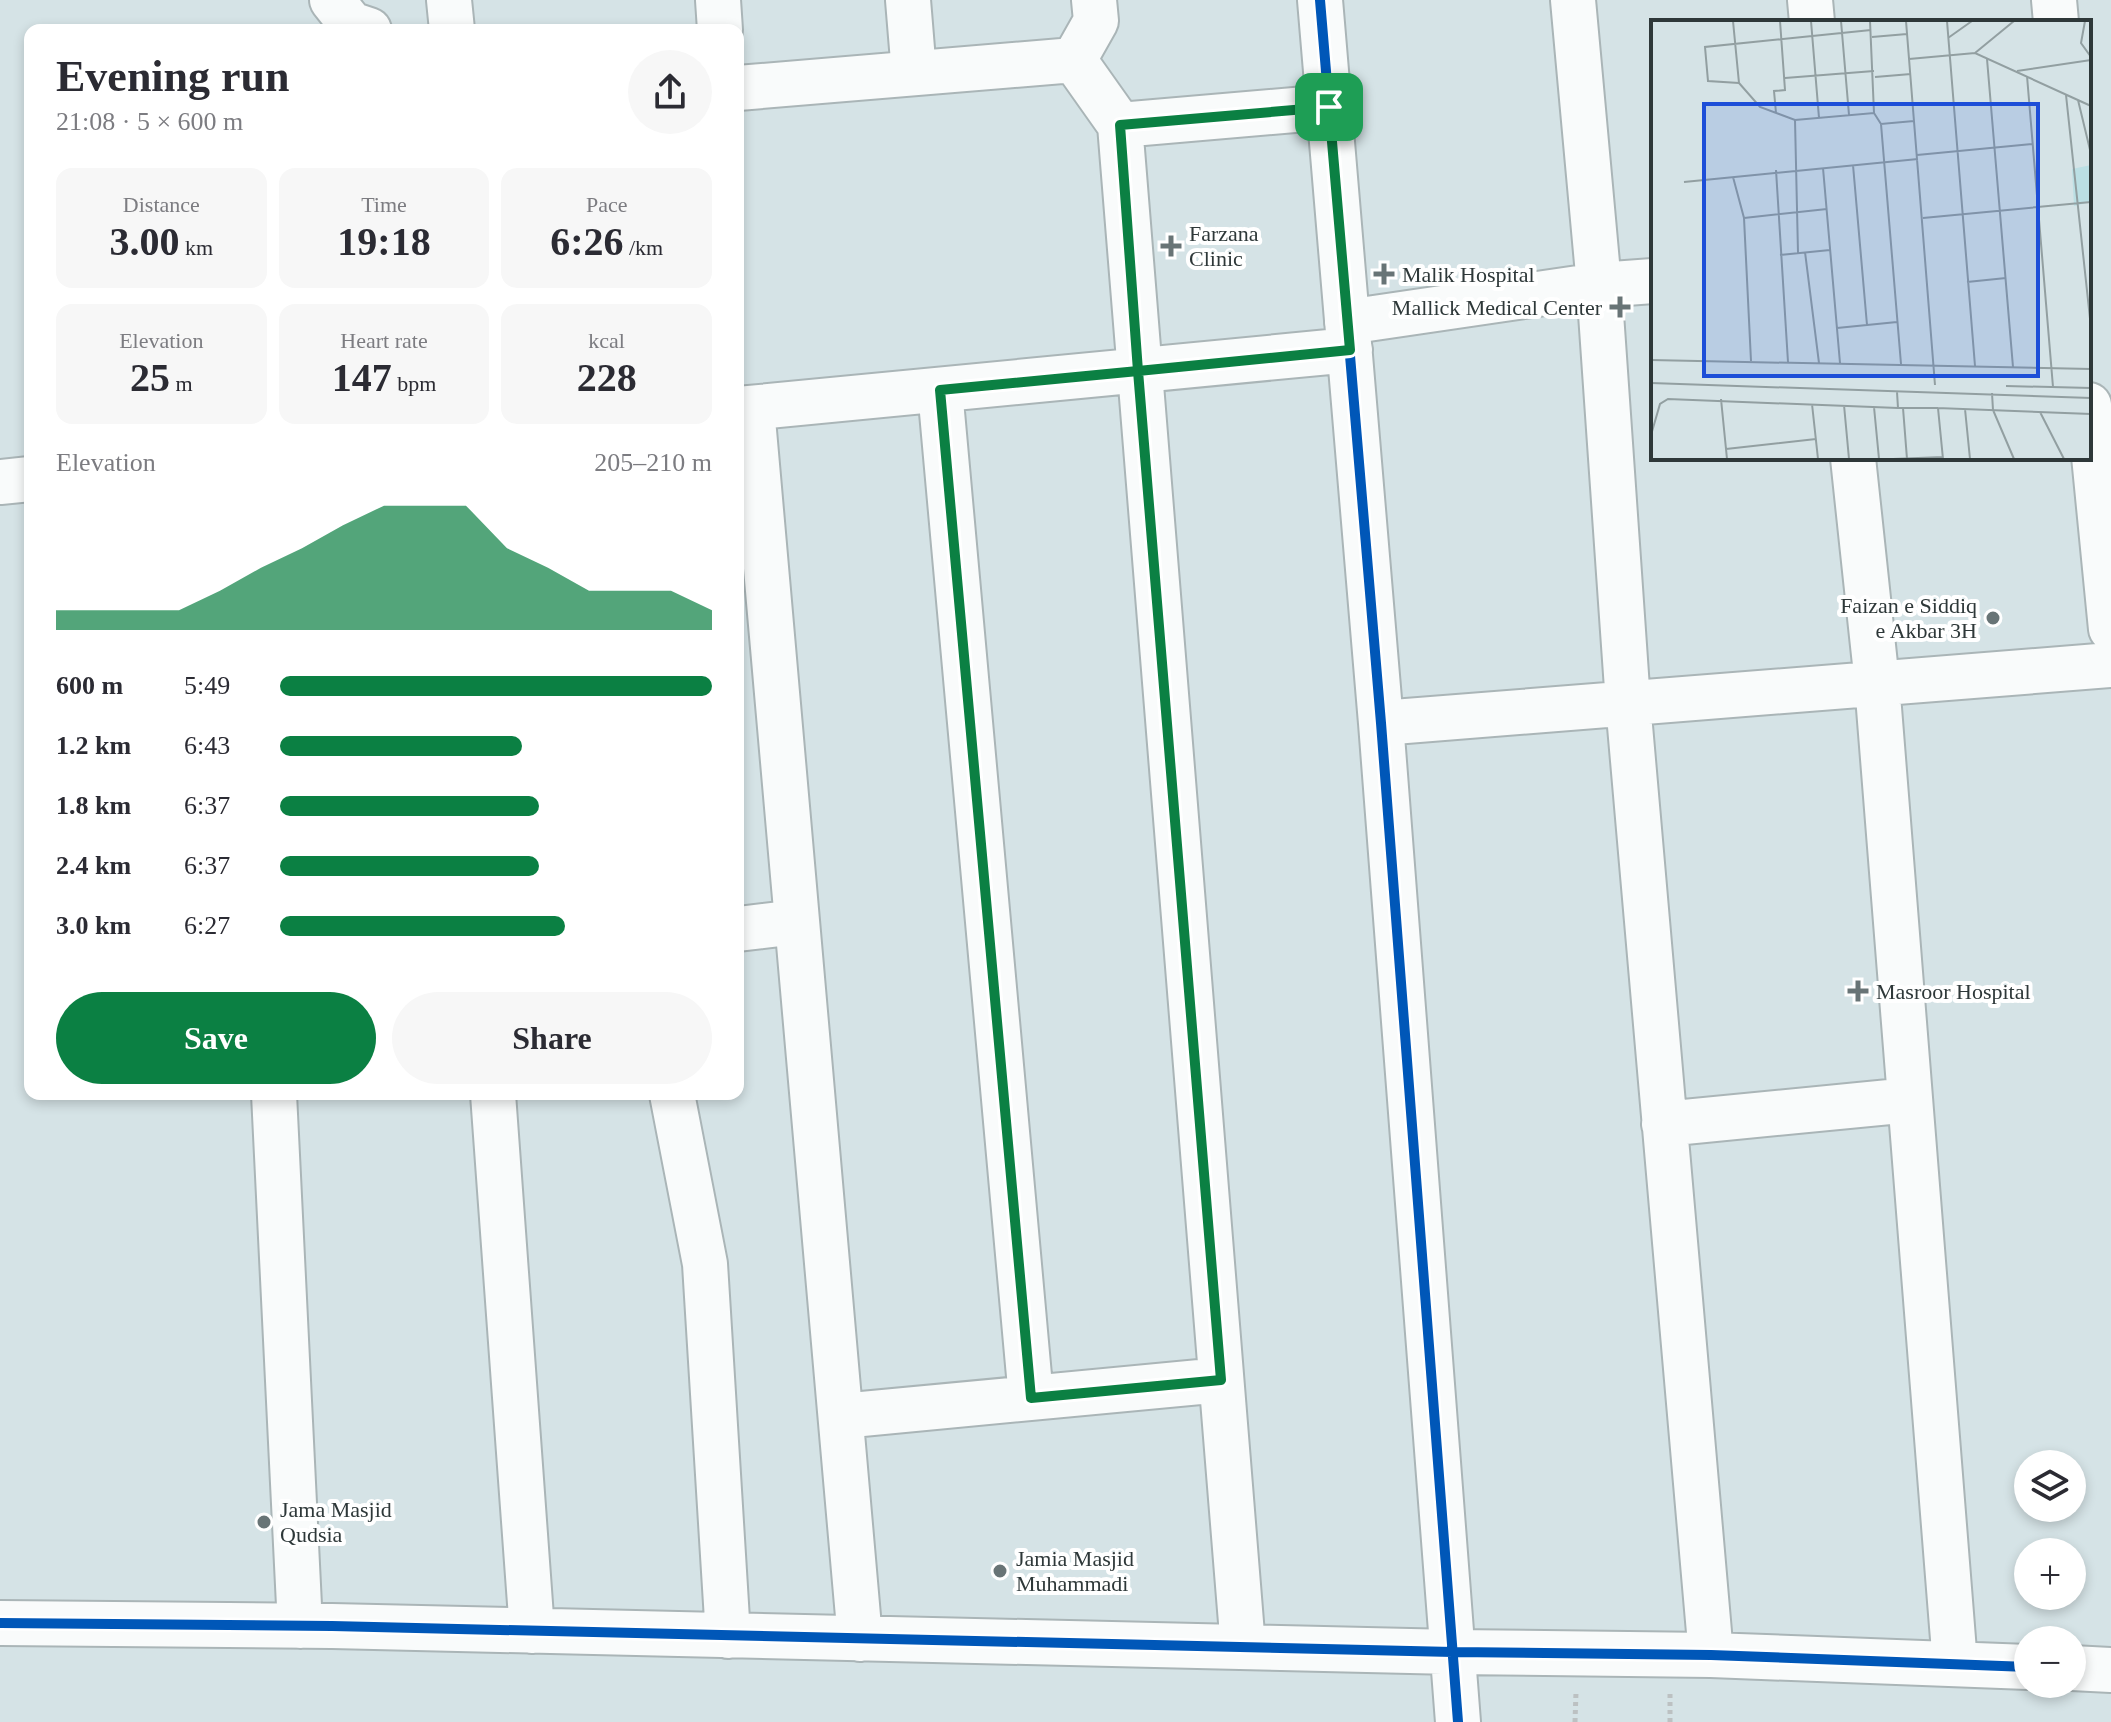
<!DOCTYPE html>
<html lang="en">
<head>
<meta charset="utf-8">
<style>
  :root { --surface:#fff; --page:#f7f7f7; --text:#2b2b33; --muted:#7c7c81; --accent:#0b8043 }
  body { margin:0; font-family:Georgia,serif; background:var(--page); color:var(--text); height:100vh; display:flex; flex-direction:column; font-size:30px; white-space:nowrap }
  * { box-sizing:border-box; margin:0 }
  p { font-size:26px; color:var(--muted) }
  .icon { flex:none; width:44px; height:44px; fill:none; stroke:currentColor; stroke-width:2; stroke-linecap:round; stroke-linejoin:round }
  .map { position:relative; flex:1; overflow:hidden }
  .drawer { position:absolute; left:24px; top:24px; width:720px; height:1076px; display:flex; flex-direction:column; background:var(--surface); border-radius:16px; box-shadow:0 4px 12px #0003 }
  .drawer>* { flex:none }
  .fabs { position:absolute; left:2014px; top:1450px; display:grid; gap:16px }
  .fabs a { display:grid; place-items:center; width:72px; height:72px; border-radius:50%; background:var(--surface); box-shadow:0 4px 12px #0003; font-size:40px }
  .pin { position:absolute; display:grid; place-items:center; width:68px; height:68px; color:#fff; margin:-34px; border-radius:16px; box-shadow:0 4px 12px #0006 }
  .round { display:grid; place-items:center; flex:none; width:84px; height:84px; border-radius:42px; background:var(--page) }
  .summary { display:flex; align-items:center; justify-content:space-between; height:136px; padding:0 32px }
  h1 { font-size:44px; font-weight:600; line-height:60px }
  .figures { display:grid; grid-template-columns:repeat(3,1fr); gap:12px; height:136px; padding:8px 32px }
  .figures div { display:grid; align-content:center; border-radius:16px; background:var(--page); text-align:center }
  .figures b { font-size:40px; font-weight:600 }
  .figures small { font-size:22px; font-weight:400 }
  .figures p { font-size:22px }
  .chart { height:224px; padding:16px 32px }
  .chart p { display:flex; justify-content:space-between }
  .chart svg { width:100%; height:144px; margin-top:8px; fill:var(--accent); opacity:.7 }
  .action { display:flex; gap:16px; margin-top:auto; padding:16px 32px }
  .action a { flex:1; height:92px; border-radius:48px; background:var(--accent); color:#fff; font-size:32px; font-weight:600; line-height:92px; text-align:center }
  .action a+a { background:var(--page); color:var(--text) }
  ul { padding:0 32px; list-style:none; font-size:26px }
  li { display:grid; grid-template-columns:128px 96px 1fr; align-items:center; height:60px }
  li i { height:20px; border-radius:10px; background:var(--accent) }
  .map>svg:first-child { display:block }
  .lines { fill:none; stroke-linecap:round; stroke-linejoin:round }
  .minor-casing { stroke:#aab5b7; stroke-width:48 }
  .path { stroke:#bcc1c2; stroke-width:5; stroke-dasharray:4 4; stroke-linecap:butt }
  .minor { stroke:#f9fbfb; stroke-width:44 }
  .cycleway-casing { stroke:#fff; stroke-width:15 }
  .cycleway { stroke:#0057b8; stroke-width:10 }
  .route-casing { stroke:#fff; stroke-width:16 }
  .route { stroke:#0b8043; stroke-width:10 }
  .poi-dot { fill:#687476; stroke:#fff; stroke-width:3 }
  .labels { text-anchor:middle; stroke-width:8; stroke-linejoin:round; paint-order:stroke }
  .poi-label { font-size:22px; fill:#2e3839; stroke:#fff; text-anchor:start }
  .inset-road { fill:none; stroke:#929fa1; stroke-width:2 }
  .view { fill:#1d4ed8; fill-opacity:0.15; stroke:#1d4ed8; stroke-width:4 }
  .inset-edge { fill:none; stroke:#2e3839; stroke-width:4 }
</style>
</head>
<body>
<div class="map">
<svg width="2111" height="1722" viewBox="0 0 2111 1722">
  <rect width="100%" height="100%" fill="#d5e3e6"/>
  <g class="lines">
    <g class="minor-casing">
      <path id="minor" d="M332 0 351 24 369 30
        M449 0 452 30
        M718 0 720 30
        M908 0 914 73
        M1320 0 1381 723 1458 1722
        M1573 0 1599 285 1628 703 1711 1655
        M1810 0 1812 22
        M2054 0 2056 22
        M1074 60 1096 21 1094 0
        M738 88 1074 60 1120 125 1329 107
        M1120 125 1243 1647
        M1347 322 1599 285 1653 281
        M940 390 1031 1398
        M2089 405 2111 629
        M752 408 860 1639
        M738 409 1350 350
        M1853 458 1877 683 1955 1664
        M0 482 30 479
        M1381 723 2111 665
        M738 929 797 922
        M274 1094 300 1626
        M493 1094 532 1631
        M672 1094 705 1264 728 1636
        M1664 1124 1910 1100
        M841 1416 1221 1380
        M0 1623 332 1626 1453 1652 1711 1655 2028 1667
        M2072 1668 2111 1670"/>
    </g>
    <path class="path" d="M1575 1722 1576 1692
      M1670 1722V1693"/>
    <use href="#minor" class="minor"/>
    <g class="cycleway-casing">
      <path id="cycleway" d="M1320 0 1381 723 1458 1722
        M0 1623 332 1626 1453 1652 1711 1655 2028 1667"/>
    </g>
    <use href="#cycleway" class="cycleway"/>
  </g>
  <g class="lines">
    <g class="route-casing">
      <path id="route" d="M1329 107 1120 125 1138 371 940 390 1031 1398 1221 1380 1138 371 1350 350 1329 107"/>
    </g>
    <use href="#route" class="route"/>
  </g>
  <g class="poi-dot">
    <path d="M1167 234h8v8h8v8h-8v8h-8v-8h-8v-8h8z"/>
    <path d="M1380 262h8v8h8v8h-8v8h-8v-8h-8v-8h8z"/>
    <path d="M1616 295h8v8h8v8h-8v8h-8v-8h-8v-8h8z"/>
    <circle cx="1993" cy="618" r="8"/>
    <path d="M1854 979h8v8h8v8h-8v8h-8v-8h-8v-8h8z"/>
    <circle cx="264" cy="1522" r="8"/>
    <circle cx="1000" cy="1571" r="8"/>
  </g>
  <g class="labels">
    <g class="poi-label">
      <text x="1189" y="241">Farzana<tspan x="1189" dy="25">Clinic</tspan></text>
      <text x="1402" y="282">Malik Hospital</text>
      <text x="1602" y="315" text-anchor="end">Mallick Medical Center</text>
      <text x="1977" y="613" text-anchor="end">Faizan e Siddiq<tspan x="1977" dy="25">e Akbar 3H</tspan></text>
      <text x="1876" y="999">Masroor Hospital</text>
      <text x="280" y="1517">Jama Masjid<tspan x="280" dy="25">Qudsia</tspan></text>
      <text x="1016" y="1566">Jamia Masjid<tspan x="1016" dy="25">Muhammadi</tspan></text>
    </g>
  </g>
  <g transform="translate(1651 20)">
    <rect width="440" height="440" fill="#d5e3e6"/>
    <path d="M440 145V182L423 186 421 149Z" fill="#bbdfe4"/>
    <path class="inset-road" d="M82 1 88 63 109 87 144 100 223 93 230 104 263 101M160 1 168 98M190 1 198 95M219 1 223 93M255 1 284 365M296 1 324 346M434 1 430 23 440 37M221 17 256 14M297 18 321 1M324 33 363 1M258 39 324 33 440 86M336 39 362 347M366 51 440 40M376 56 402 367M224 57 260 54M134 58 223 51M88 63 57 61 54 27 220 10M415 75 440 308M427 80 440 134M125 93 123 71 134 70 129 1M144 100 147 233M230 104 250 344M266 135 381 124M202 145 216 305M172 148 189 343M125 150 137 342M82 157 93 198 100 341M33 162 267 139M93 198 176 189M272 198 440 182M154 232 168 343M129 235 179 230M316 262 355 258M186 308 246 302M0 340 440 349M0 363 440 378M355 366 440 368M246 372 247 388H287M341 373 342 390 363 439M70 379 76 439M161 384 167 439M193 385 198 439M223 387 228 439M252 388 256 439M314 389 319 439M389 392 413 439M0 415 9 384 17 379 247 388M75 429 165 419M242 439 292 437M292 439 287 388 440 394"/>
    <path class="view" d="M53 84H387V356H53Z"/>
    <rect width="440" height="440" class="inset-edge"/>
  </g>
</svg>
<div class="fabs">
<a><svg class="icon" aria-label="layers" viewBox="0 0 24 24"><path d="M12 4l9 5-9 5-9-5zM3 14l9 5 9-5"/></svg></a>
<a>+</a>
<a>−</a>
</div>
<div class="pin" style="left:1329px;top:107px;background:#1e9e55"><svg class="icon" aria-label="arrive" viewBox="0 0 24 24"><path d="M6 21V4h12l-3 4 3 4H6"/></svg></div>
<section class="drawer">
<div class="summary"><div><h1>Evening run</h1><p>21:08 · 5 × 600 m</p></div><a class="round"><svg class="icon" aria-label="share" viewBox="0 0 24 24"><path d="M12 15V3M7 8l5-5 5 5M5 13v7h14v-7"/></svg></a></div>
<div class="figures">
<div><p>Distance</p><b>3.00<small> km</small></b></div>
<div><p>Time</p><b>19:18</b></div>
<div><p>Pace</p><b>6:26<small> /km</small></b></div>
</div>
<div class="figures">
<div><p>Elevation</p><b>25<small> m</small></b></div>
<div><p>Heart rate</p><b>147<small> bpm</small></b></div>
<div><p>kcal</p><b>228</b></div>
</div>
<div class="chart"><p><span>Elevation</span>205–210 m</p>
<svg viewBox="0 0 160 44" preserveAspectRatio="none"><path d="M0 44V38L10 38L20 38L30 38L40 32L50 25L60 19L70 12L80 6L90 6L100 6L110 19L120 25L130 32L140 32L150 32L160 38V44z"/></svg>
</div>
<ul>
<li><b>600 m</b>5:49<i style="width:100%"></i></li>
<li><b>1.2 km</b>6:43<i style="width:56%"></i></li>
<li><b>1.8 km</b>6:37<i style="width:60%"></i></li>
<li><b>2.4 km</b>6:37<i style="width:60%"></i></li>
<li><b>3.0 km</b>6:27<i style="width:66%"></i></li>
</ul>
<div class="action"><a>Save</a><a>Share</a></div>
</section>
</div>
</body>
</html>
